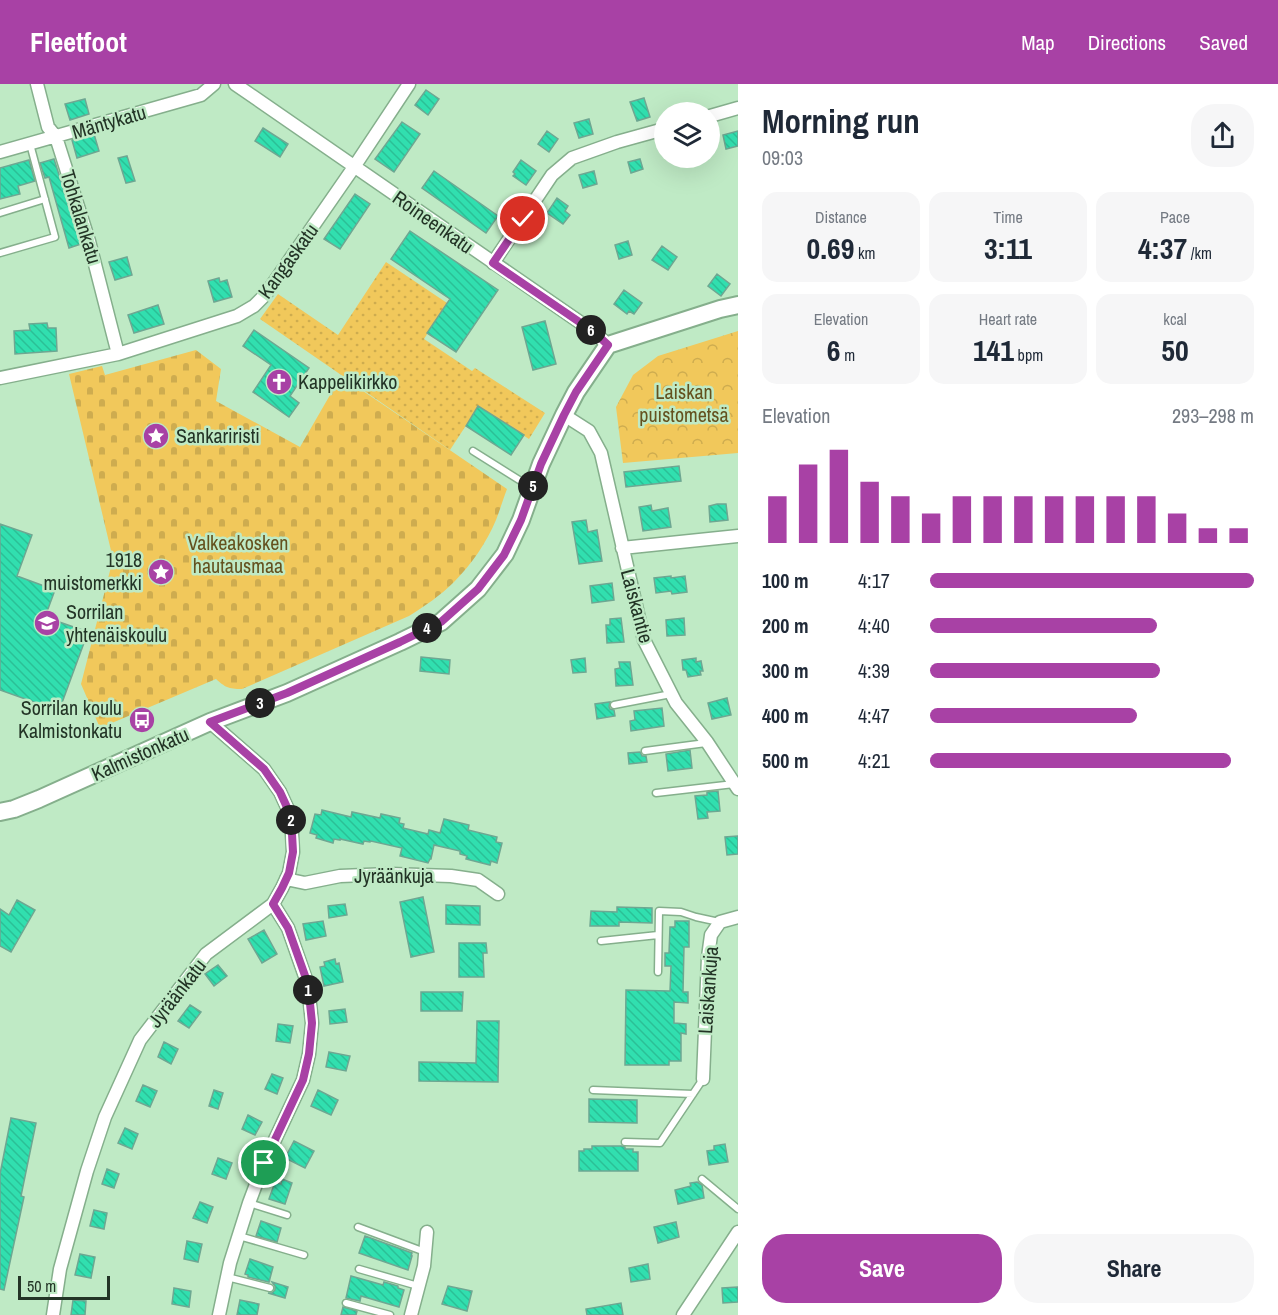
<!DOCTYPE html>
<html lang="en">
<head>
<meta charset="utf-8">
<style>
  :root { --surface:#fff; --page:#f6f6f7; --text:#1f2937; --muted:#747a83; --accent:#a841a5 }
  body { margin:0; font-family:"Archivo Narrow",sans-serif; background:var(--page); color:var(--text); height:100vh; display:flex; flex-direction:column; font-size:22px; white-space:nowrap }
  * { box-sizing:border-box; margin:0 }
  p { font-size:20px; color:var(--muted) }
  .icon { flex:none; width:33px; height:33px; fill:none; stroke:currentColor; stroke-width:2; stroke-linecap:round; stroke-linejoin:round }
  .map { position:relative; flex:1; overflow:hidden }
  .drawer { display:flex; flex-direction:column; background:var(--surface); width:540px }
  .drawer>* { flex:none }
  .buttons { position:absolute; left:654px; top:18px; display:grid; gap:12px }
  .buttons a { display:grid; place-items:center; width:66px; height:66px; border-radius:50%; background:var(--surface); box-shadow:0 6px 24px #0002; font-size:30px }
  .scale { position:absolute; left:18px; bottom:15px; width:92px; box-sizing:border-box; padding-left:6px; border:3px solid #233426; border-top:0; font-size:16px; line-height:21px; white-space:nowrap; color:#233426; -webkit-text-stroke:4px #bfeac5; paint-order:stroke }
  .pin { position:absolute; display:grid; place-items:center; width:51px; height:51px; color:#fff; margin:-26px; border:3px solid #fff; border-radius:50%; box-shadow:0 2px 6px #0007 }
  .km { position:absolute; width:30px; height:30px; margin:-15px; border-radius:50%; background:#222; color:#fff; font-size:16px; line-height:30px; text-align:center }
  .round { display:grid; place-items:center; flex:none; width:63px; height:63px; border-radius:24px; background:var(--page) }
  .headline { display:flex; align-items:center; justify-content:space-between; height:102px; padding:0 24px }
  h1 { font-size:33px; font-weight:800; line-height:45px }
  .metrics { display:grid; grid-template-columns:repeat(3,1fr); gap:9px; height:102px; padding:6px 24px }
  .metrics div { display:grid; align-content:center; border-radius:15px; background:var(--page); text-align:center }
  .metrics b { font-size:30px; font-weight:800 }
  .metrics small { font-size:16px; font-weight:400 }
  .metrics p { font-size:16px }
  .chart { height:168px; padding:12px 24px }
  .chart p { display:flex; justify-content:space-between }
  .chart svg { width:100%; height:108px; margin-top:6px; stroke:var(--accent); stroke-width:6 }
  .button { display:flex; gap:12px; margin-top:auto; padding:12px 24px }
  .button a { flex:1; height:69px; border-radius:24px; background:var(--accent); color:#fff; font-size:24px; font-weight:800; line-height:69px; text-align:center }
  .button a+a { background:var(--page); color:var(--text) }
  ul { padding:0 24px; list-style:none; font-size:20px }
  li { display:grid; grid-template-columns:96px 72px 1fr; align-items:center; height:45px }
  li i { height:15px; border-radius:8px; background:var(--accent) }
  header { display:flex; align-items:center; gap:36px; box-sizing:border-box; height:84px; padding:0 30px; background:var(--accent); color:#fff }
  header strong { font-size:28px }
  nav { display:flex; gap:33px; margin-inline-start:auto; font-size:21px }
  main { display:flex; flex:1; min-height:0 }
  .map>svg:first-child { display:block }
  .grass { fill:url(#grass-dots) }
  .forest { fill:url(#forest-crowns) }
  .cemetery { fill:url(#cemetery-stones) }
  .building { fill:url(#building-back-hatch); stroke:#6ea792; stroke-width:1.5 }
  .lines { fill:none; stroke-linecap:round; stroke-linejoin:round }
  .lane-casing { stroke:#85af8c; stroke-width:9 }
  .street-casing { stroke:#85af8c; stroke-width:15 }
  .secondary-casing { stroke:#85af8c; stroke-width:20 }
  .lane { stroke:#fff; stroke-width:6 }
  .street { stroke:#fff; stroke-width:12 }
  .secondary { stroke:#fff; stroke-width:16 }
  .route-casing { stroke:#fff; stroke-width:12 }
  .route { stroke:#a841a5; stroke-width:8 }
  .labels { text-anchor:middle; stroke-width:5; stroke-linejoin:round; paint-order:stroke }
  .street-label { font-size:20px; fill:#233426; stroke:#bfeac5 }
  .poi-label { font-size:20px; fill:#233426; stroke:#bfeac5; text-anchor:start }
  .park-label { font-size:20px; fill:#64511e; stroke:#bfeac5 }
</style>
</head>
<body>
<header>
<strong>Fleetfoot</strong>
<nav><a>Map</a><a>Directions</a><a>Saved</a></nav>
</header>
<main>
<div class="map">
<svg width="738" height="1231" viewBox="0 0 738 1231">
  <defs>
    <pattern id="grass-dots" width="8" height="8" patternUnits="userSpaceOnUse" patternTransform="scale(1.5)"><rect width="8" height="8" fill="#f1c85b"/><path d="M2 2h.1M6 6h.1" fill="none" stroke="#ceac4f" stroke-width="1.8" stroke-linecap="round"/></pattern>
    <pattern id="forest-crowns" width="20" height="18" patternUnits="userSpaceOnUse" patternTransform="scale(1.5)"><rect width="20" height="18" fill="#f1c85b"/><path d="M2 6a3 3 0 1 1 6 0M12 15a3 3 0 1 1 6 0" fill="none" stroke="#ceac4f"/></pattern>
    <pattern id="cemetery-stones" width="16" height="16" patternUnits="userSpaceOnUse" patternTransform="scale(1.5)"><rect width="16" height="16" fill="#f1c85b"/><path d="M2 7V4a2 2 0 0 1 4 0v3zM10 15v-3a2 2 0 0 1 4 0v3z" fill="#ceac4f"/></pattern>
    <pattern id="building-back-hatch" width="6" height="6" patternUnits="userSpaceOnUse" patternTransform="scale(1.5)"><rect width="6" height="6" fill="#31dfaf"/><path d="M-1 5l2 2M0 0l6 6M5-1l2 2" fill="none" stroke="#2bc096"/></pattern>
  </defs>
  <rect width="100%" height="100%" fill="#bfeac5"/>
  <path class="grass" d="M386 178 447 219 424 255 472 287 475 284 545 329 529 355 478 323 450 366 260 235 278 210 338 251Z"/>
  <path class="forest" d="M738 247V369L623 379 616 323 633 291 658 272Z"/>
  <path class="cemetery" d="M196 266 221 285 216 317 300 363 341 292 507 405C503 415 500 426 496 436 487 458 471 481 454 498 441 511 425 522 409 532L242 605C228 605 225 603 216 595L100 644 81 600 113 475 69 290 102 282 105 291Z"/>
  <path class="building" d="M426 6 439 15 428 31 415 21Z
    M644 14 650 33 637 37 630 18Z
    M85 15 89 30 70 36 65 20Z
    M589 35 593 50 579 54 574 39Z
    M402 38 420 50 394 88 375 75Z
    M263 44 288 60 280 73 255 57Z
    M547 47 558 55 549 68 538 60Z
    M738 47V62L726 65 723 51Z
    M94 50 99 67 77 74 72 56Z
    M127 72 135 97 126 99 118 74Z
    M54 75 81 160 69 164 49 93 45 94 40 79Z
    M640 75 643 85 631 89 628 78Z
    M29 76 35 97 18 102 20 110 0 115V84Z
    M521 76 536 87 526 101 513 92 515 90 513 88Z
    M434 87 498 132 486 149 422 104Z
    M594 87 597 100 583 104 579 91Z
    M355 110 370 120 340 165 324 155Z
    M557 114 568 122 565 127 570 131 563 140 547 129Z
    M410 147 498 206 456 268 427 249 450 215 391 175Z
    M628 157 632 171 619 175 615 161Z
    M662 162 677 173 668 186 652 176Z
    M127 173 132 191 115 196 109 178Z
    M717 190 730 200 721 212 708 202Z
    M219 194 220 198 227 196 232 213 214 218 208 197Z
    M624 206 642 219 634 230 629 227 627 230 614 220Z
    M158 221 164 240 134 249 128 231Z
    M545 237 556 280 533 286 522 243Z
    M47 239 48 244H56L57 267 15 270 14 247 30 246 29 240Z
    M254 246 309 284 290 312 299 319 289 333 253 308 271 281 243 262Z
    M478 322 524 351 511 371 466 342Z
    M679 382 681 397 626 403 624 388Z
    M717 420H726L728 436 710 438 709 422Z
    M651 421 652 427 668 424 671 443 643 447 639 423Z
    M586 436 588 448 597 446 602 477 579 480 572 438Z
    M0 440 32 451 17 492 55 506 45 533 88 548 59 627 0 606Z
    M671 492V494L685 492 687 508 672 510 671 507 656 509 654 494Z
    M612 499 614 516 592 519 590 502Z
    M621 534 624 558 607 559 606 541H610V535Z
    M684 534 685 551 667 552 666 536Z
    M421 573 450 576 449 590 420 587Z
    M585 574 586 588 573 589 571 576Z
    M696 574V578L701 577 703 587H700L701 591 688 593 686 586H683L682 576Z
    M619 578H630L633 601 616 602 615 585 620 584Z
    M727 614 731 631 712 635 708 619Z
    M610 618 609 623 610 625 614 626 615 632 597 635 595 620Z
    M662 624 664 642 631 647 630 637 635 636 634 627Z
    M690 666 692 684 668 687 666 670Z
    M640 668 642 672H646L647 678 629 680 628 669Z
    M718 707 720 727 707 728 708 734 698 735 695 712 707 711V708Z
    M322 726 351 733 352 728 380 734 381 730 400 734 399 739 404 740 403 744 428 750 429 746 440 749 444 735 469 741 468 746 497 753 496 758 502 759 497 779 491 777 490 781 466 775 467 772 460 770V767L434 761 431 775H430L428 779 400 772 402 764 371 757 370 758 364 757 363 760 340 755V756L334 755 333 759 316 754 317 751 310 749 315 730 321 731Z
    M738 752V770L727 771 725 753Z
    M423 813 434 868 411 873 400 818Z
    M17 816 35 826 11 868 0 862V825L9 831Z
    M345 820 347 831 329 834 328 822Z
    M446 821 480 822V841L446 840Z
    M617 823 652 824V839L619 838V842H590L591 827 617 828Z
    M323 837 326 852 306 856 303 840Z
    M675 837H689V863H684L683 908H688V919L674 918V939L686 940V950L681 949V977H669V981H625L626 906 670 907 671 882H665V869H669L670 843H675Z
    M264 846 277 870 262 879 248 855Z
    M459 859H486L487 869H483L484 893H459Z
    M335 875 336 880 339 879 343 898 324 902 320 883 325 882 324 878Z
    M218 881 227 892 214 902 205 890Z
    M421 908H463L462 927H421Z
    M190 921 201 928 189 944 178 937Z
    M345 925 347 938 330 940 329 927Z
    M477 937H499L498 998 419 997V978L476 979Z
    M278 940 293 942 290 959 276 957Z
    M164 958 178 965 171 980 158 973Z
    M329 968 350 972 346 987 326 983Z
    M272 990 283 994 277 1010 265 1005Z
    M143 1001 157 1007 150 1023 136 1017Z
    M214 1006 223 1009 218 1025 209 1022Z
    M318 1006 338 1016 331 1031 311 1022Z
    M589 1015 637 1016V1039L589 1038Z
    M248 1031 262 1038 255 1051 242 1045Z
    M11 1034 36 1039 21 1112 24 1113 4 1206 0 1205V1090Z
    M125 1044 138 1050 132 1065 118 1059Z
    M294 1057 314 1067 305 1084 285 1074Z
    M725 1060 728 1078 709 1081 707 1067 714 1066V1062Z
    M592 1062H622L625 1063V1065H633V1068H638V1087H579V1067H584V1065H592Z
    M218 1074 232 1079 226 1095 212 1090Z
    M107 1085 119 1090 114 1104 102 1100Z
    M282 1095 292 1099 285 1120 269 1115 275 1098 281 1100Z
    M697 1098 702 1101 704 1114 678 1120 675 1106 691 1102 690 1099Z
    M200 1118 213 1123 207 1139 193 1134Z
    M94 1126 107 1129 104 1145 90 1142Z
    M261 1137 281 1144 277 1158 256 1152Z
    M676 1138 679 1153 658 1159 654 1143Z
    M365 1152 412 1169 411 1172H412L408 1186 359 1169Z
    M187 1157 202 1160 198 1178 184 1175Z
    M80 1170 95 1173 91 1194 75 1191Z
    M250 1175 273 1183 269 1198 248 1193V1191L245 1190Z
    M648 1180 650 1195 631 1198 629 1184Z
    M351 1192 383 1201 384 1198 398 1202V1204L404 1206 399 1223 361 1212 360 1217 346 1214Z
    M272 1198 288 1203 285 1214 268 1209H272L275 1206V1202Z
    M448 1202 472 1207 467 1227 442 1220Z
    M738 1203V1218L723 1219 722 1204Z
    M174 1204 191 1207 189 1223 172 1220Z
    M73 1216 86 1217 85 1231H71Z
    M240 1216 259 1220 257 1231H237Z
    M621 1219 623 1231H587L586 1225Z
    M343 1223 357 1227 356 1231H341Z"/>
  <g class="lines">
    <g class="lane-casing">
      <path id="lane" d="M0 129 45 115
        M0 169 55 153 30 60
        M473 367 532 404
        M614 621 671 610
        M645 667 706 659
        M656 709 734 700
        M601 857 658 851
        M658 888 659 827 681 828 696 833 719 838
        M593 1006 693 1010
        M625 1058 660 1059 703 995
        M702 1095 738 1125
        M249 1119 287 1131
        M358 1143 425 1168
        M239 1152 304 1171
        M359 1185 418 1202
        M227 1193 270 1204
        M346 1219 390 1231"/>
    </g>
    <g class="street-casing">
      <path id="street" d="M37 0 48 43 56 53 89 157 118 270
        M235 0 594 248 608 261
        M710 32 738 24
        M0 68 201 11 214 0
        M493 179 552 91 572 74 617 58 664 45
        M0 294 118 270 237 232 254 222 266 210 354 83 409 0
        M564 331 589 347 601 369 644 556 676 619 707 658 738 705
        M622 464 738 452
        M286 795 305 799 340 792 390 790 451 792 478 796 498 810
        M703 995 708 873 711 851 720 838 738 833
        M53 1231 60 1185 87 1087 105 1033 140 956 206 870 273 820 282 804 289 789 293 768 291 732 280 708 264 685 210 638
        M219 1231 230 1179 249 1119 264 1079 303 996 309 970 312 939 308 901 288 844 273 820
        M411 1231 424 1182 427 1148
        M683 1231 738 1148"/>
    </g>
    <g class="secondary-casing">
      <path id="secondary" d="M0 728 14 725 39 715 210 638 287 609 400 558 441 538 478 505 505 470 521 436 541 380 564 331 576 308 608 261 720 225 738 221"/>
    </g>
    <use href="#lane" class="lane"/>
    <use href="#street" class="street"/>
    <use href="#secondary" class="secondary"/>
  </g>
  <g class="lines">
    <g class="route-casing">
      <path id="route" d="M264 1079 303 996 309 970 312 939 308 900 288 844 273 820 282 804 289 789 293 768 291 732 280 708 264 685 210 638 287 609 400 558 441 538 478 505 504 471 521 436 541 380 564 331 576 308 608 261 594 248 493 179 523 135"/>
    </g>
    <use href="#route" class="route"/>
  </g>
  <defs>
    <g id="church-disc" transform="scale(1.35)"><circle r="9.5" fill="#a841a5" stroke="#bfeac5"/><path d="M-1.2-6h2.4v3.5h3.3v2.4h-3.3V6h-2.4V-.1h-3.3v-2.4h3.3Z" fill="#fff"/></g>
    <g id="sight-disc" transform="scale(1.35)"><circle r="9.5" fill="#a841a5" stroke="#bfeac5"/><path d="M0-6L1.8-2.2L6-1.7L2.9 1.2L3.7 5.4L0 3.3L-3.7 5.4L-2.9 1.2L-6-1.7L-1.8-2.2Z" fill="#fff"/></g>
    <g id="school-disc" transform="scale(1.35)"><circle r="9.5" fill="#a841a5" stroke="#bfeac5"/><path d="M0-5L7-2L0 1L-7-2ZM-4 1L0 2.5L4 1V4Q0 6-4 4Z" fill="#fff"/></g>
    <g id="bus-disc" transform="scale(1.35)"><circle r="9.5" fill="#a841a5" stroke="#bfeac5"/><path d="M-5-6H5V4H4V6H2V4H-2V6H-4V4H-5ZM-3.5-4V0h7V-4ZM-3.5 1.2v1.5H-2V1.2ZM2 1.2v1.5H3.5V1.2Z" fill="#fff"/></g>
  </defs>
  <g fill-rule="evenodd">
    <use href="#church-disc" x="279" y="298"/>
    <use href="#sight-disc" x="156" y="352"/>
    <use href="#sight-disc" x="161" y="488"/>
    <use href="#school-disc" x="47" y="539"/>
    <use href="#bus-disc" x="142" y="636"/>
  </g>
  <g class="labels">
    <g class="street-label">
      <text transform="translate(109 38) rotate(-16)" y="7">Mäntykatu</text>
      <text transform="translate(81 133) rotate(73)" y="7">Tohkalankatu</text>
      <text transform="translate(433 138) rotate(35)" y="7">Roineenkatu</text>
      <text transform="translate(288 177) rotate(-54)" y="7">Kangaskatu</text>
      <text transform="translate(637 522) rotate(75)" y="7">Laiskantie</text>
      <text transform="translate(140 670) rotate(-24)" y="7">Kalmistonkatu</text>
      <text x="394" y="799">Jyräänkuja</text>
      <text transform="translate(708 906) rotate(-86)" y="7">Laiskankuja</text>
      <text transform="translate(177 909) rotate(-52)" y="7">Jyräänkatu</text>
    </g>
    <g class="poi-label">
      <text x="298" y="305">Kappelikirkko</text>
      <text x="176" y="359">Sankariristi</text>
      <text x="142" y="483" text-anchor="end">1918<tspan x="142" dy="23">muistomerkki</tspan></text>
      <text x="66" y="535">Sorrilan<tspan x="66" dy="23">yhtenäiskoulu</tspan></text>
      <text x="122" y="631" text-anchor="end">Sorrilan koulu<tspan x="122" dy="23">Kalmistonkatu</tspan></text>
    </g>
    <g class="park-label">
      <text x="684" y="315">Laiskan<tspan x="684" dy="23">puistometsä</tspan></text>
      <text x="238" y="466">Valkeakosken<tspan x="238" dy="23">hautausmaa</tspan></text>
    </g>
  </g>
</svg>
<div class="buttons">
<a><svg class="icon" aria-label="layers" viewBox="0 0 24 24"><path d="M12 4l9 5-9 5-9-5zM3 14l9 5 9-5"/></svg></a>
</div>
<div class="scale">50 m</div>
<div class="pin" style="left:264px;top:1079px;background:#1e9e55"><svg class="icon" aria-label="arrive" viewBox="0 0 24 24"><path d="M6 21V4h12l-3 4 3 4H6"/></svg></div>
<div class="pin" style="left:523px;top:135px;background:#d93025"><svg class="icon" aria-label="check" viewBox="0 0 24 24"><path d="M5 12l5 5 9-10"/></svg></div>
<b class="km" style="left:308px;top:906px">1</b>
<b class="km" style="left:291px;top:736px">2</b>
<b class="km" style="left:260px;top:619px">3</b>
<b class="km" style="left:427px;top:544px">4</b>
<b class="km" style="left:533px;top:402px">5</b>
<b class="km" style="left:591px;top:246px">6</b>
</div>
<section class="drawer">
<div class="headline"><div><h1>Morning run</h1><p>09:03</p></div><a class="round"><svg class="icon" aria-label="share" viewBox="0 0 24 24"><path d="M12 15V3M7 8l5-5 5 5M5 13v7h14v-7"/></svg></a></div>
<div class="metrics">
<div><p>Distance</p><b>0.69<small> km</small></b></div>
<div><p>Time</p><b>3:11</b></div>
<div><p>Pace</p><b>4:37<small> /km</small></b></div>
</div>
<div class="metrics">
<div><p>Elevation</p><b>6<small> m</small></b></div>
<div><p>Heart rate</p><b>141<small> bpm</small></b></div>
<div><p>kcal</p><b>50</b></div>
</div>
<div class="chart"><p><span>Elevation</span>293–298 m</p>
<svg viewBox="0 0 160 44" preserveAspectRatio="none"><path d="M5 44V25M15 44V12M25 44V6M35 44V19M45 44V25M55 44V32M65 44V25M75 44V25M85 44V25M95 44V25M105 44V25M115 44V25M125 44V25M135 44V32M145 44V38M155 44V38"/></svg>
</div>
<ul>
<li><b>100 m</b>4:17<i style="width:100%"></i></li>
<li><b>200 m</b>4:40<i style="width:70%"></i></li>
<li><b>300 m</b>4:39<i style="width:71%"></i></li>
<li><b>400 m</b>4:47<i style="width:64%"></i></li>
<li><b>500 m</b>4:21<i style="width:93%"></i></li>
</ul>
<div class="button"><a>Save</a><a>Share</a></div>
</section>
</main>
</body>
</html>
